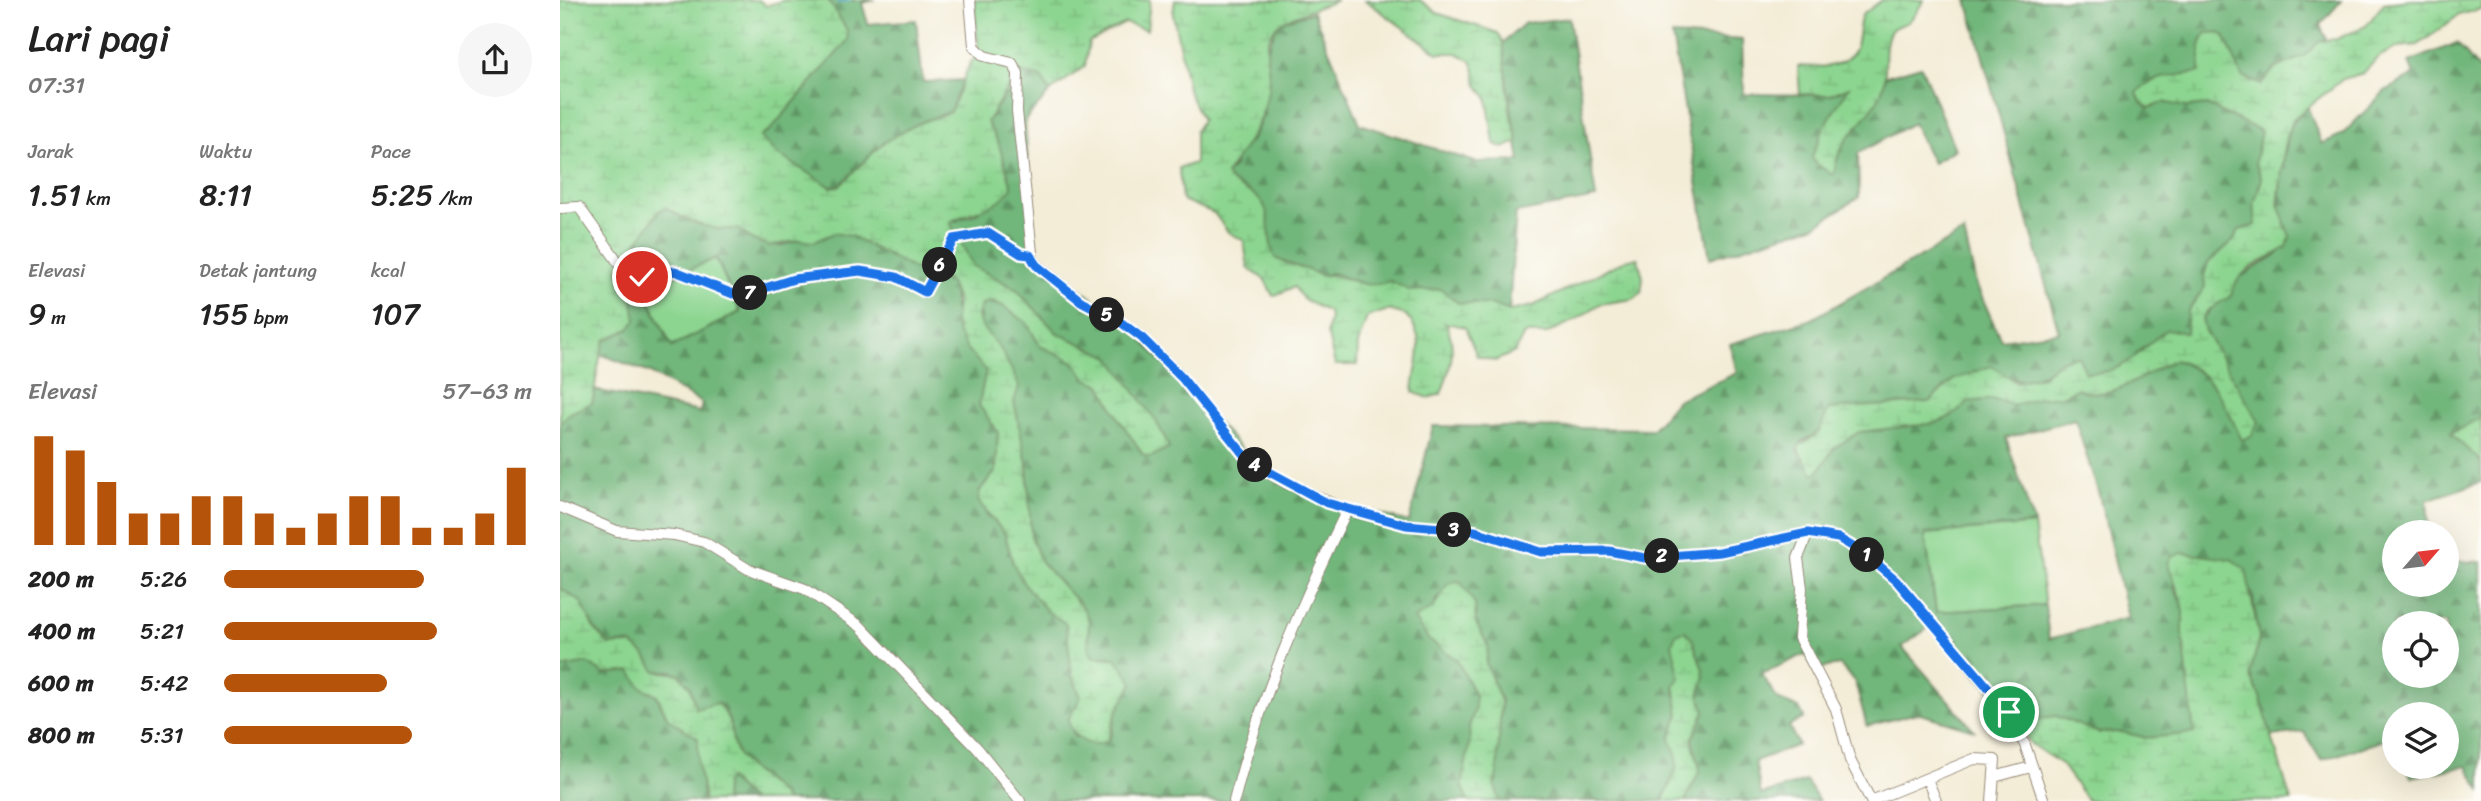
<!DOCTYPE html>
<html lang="id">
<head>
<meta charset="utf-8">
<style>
  :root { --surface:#fff; --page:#f6f6f6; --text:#222; --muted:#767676; --accent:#b45309 }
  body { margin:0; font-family:Sriracha,sans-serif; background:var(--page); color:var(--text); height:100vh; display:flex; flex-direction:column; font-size:26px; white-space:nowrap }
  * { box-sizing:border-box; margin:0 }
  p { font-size:23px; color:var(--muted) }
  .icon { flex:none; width:38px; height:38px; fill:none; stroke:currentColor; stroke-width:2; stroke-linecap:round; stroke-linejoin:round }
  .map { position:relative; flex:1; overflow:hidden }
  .sheet { display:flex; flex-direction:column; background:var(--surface); width:560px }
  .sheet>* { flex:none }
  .needle { width:46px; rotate:62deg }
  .buttons { position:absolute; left:1822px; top:520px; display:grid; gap:14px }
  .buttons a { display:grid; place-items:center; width:77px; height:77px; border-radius:50%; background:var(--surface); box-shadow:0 7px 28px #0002; font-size:35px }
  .pin { position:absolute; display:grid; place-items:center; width:60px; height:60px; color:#fff; margin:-30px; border:4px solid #fff; border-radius:50%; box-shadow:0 2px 7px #0007 }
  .km { position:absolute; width:35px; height:35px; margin:-18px; border-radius:50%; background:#222; color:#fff; font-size:19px; line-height:35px; text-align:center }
  .round { display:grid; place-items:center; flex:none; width:74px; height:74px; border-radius:37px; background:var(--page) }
  .headline { display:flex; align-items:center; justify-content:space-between; height:119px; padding:0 28px }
  h1 { font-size:38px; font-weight:600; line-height:52px }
  .figures { display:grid; grid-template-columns:repeat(3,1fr); gap:10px; height:119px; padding:7px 28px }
  .figures div { display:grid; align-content:center }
  .figures b { font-size:30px; font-weight:600 }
  .figures small { font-size:19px; font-weight:400 }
  .figures p { font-size:19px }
  .chart { height:196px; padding:14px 28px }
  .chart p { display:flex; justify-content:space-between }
  .chart svg { width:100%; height:126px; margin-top:7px; stroke:var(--accent); stroke-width:6 }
  ul { padding:0 28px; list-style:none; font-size:23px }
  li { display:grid; grid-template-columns:112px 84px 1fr; align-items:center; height:52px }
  li i { height:18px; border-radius:9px; background:var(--accent) }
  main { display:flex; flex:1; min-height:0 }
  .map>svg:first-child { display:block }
  .green { fill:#8cd590; stroke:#648057; stroke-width:2 }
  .forest { fill:url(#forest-firs); stroke:#56704c; stroke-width:2; fill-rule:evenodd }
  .wetland { fill:url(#wetland-marsh); stroke:#648057; stroke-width:2 }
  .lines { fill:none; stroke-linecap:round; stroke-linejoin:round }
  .stream { stroke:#52acd0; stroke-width:2 }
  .minor-casing { stroke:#978b7a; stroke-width:12 }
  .minor { stroke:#fff; stroke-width:10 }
  .route-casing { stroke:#fff; stroke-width:14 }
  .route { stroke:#1a73e8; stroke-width:9 }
</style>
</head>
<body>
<main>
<section class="sheet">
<div class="headline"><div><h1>Lari pagi</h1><p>07:31</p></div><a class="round"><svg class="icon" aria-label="share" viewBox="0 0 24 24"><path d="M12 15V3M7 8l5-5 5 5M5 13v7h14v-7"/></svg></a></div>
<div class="figures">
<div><p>Jarak</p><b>1.51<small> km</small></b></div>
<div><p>Waktu</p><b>8:11</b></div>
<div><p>Pace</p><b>5:25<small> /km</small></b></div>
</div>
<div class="figures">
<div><p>Elevasi</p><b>9<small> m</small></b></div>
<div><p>Detak jantung</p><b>155<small> bpm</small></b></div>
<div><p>kcal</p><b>107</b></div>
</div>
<div class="chart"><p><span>Elevasi</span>57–63 m</p>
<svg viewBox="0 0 160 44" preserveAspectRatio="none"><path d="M5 44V6M15 44V11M25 44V22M35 44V33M45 44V33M55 44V27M65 44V27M75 44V33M85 44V38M95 44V33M105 44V27M115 44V27M125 44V38M135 44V38M145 44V33M155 44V17"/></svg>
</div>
<ul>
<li><b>200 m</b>5:26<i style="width:65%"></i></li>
<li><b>400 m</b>5:21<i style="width:69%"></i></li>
<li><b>600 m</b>5:42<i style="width:53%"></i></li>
<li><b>800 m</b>5:31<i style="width:61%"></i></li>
</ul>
</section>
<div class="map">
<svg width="1921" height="801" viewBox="0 0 1921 801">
  <defs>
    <pattern id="forest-firs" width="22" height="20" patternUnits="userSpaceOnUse" patternTransform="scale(1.75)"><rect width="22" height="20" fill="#71b67a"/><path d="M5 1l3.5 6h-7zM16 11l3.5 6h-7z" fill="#5e9463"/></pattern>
    <pattern id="wetland-marsh" width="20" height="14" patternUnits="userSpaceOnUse" patternTransform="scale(1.75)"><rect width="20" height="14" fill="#8cd590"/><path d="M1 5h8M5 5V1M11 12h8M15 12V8" fill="none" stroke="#7ab77c"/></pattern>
  </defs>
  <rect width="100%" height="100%" fill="#fdfcf7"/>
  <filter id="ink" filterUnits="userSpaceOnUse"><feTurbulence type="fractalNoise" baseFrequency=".0143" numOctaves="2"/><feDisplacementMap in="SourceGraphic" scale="14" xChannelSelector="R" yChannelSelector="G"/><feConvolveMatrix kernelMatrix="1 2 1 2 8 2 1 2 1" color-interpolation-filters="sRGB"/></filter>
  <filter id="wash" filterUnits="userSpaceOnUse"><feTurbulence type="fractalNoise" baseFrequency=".00686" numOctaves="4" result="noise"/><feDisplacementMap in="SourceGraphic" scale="28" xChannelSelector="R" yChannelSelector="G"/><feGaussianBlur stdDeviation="1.57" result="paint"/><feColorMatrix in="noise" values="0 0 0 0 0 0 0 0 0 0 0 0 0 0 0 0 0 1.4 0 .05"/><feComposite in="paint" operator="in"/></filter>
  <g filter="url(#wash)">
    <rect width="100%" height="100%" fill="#f3ecd6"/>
    <path class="green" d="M156 258 181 312 111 347 83 289Z
      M1474 524 1485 605 1376 612 1365 534Z"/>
    <path class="forest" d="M268 0H315L302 3 308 24 356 20 363 82 403 80 390 112 359 123 323 143 279 186 271 187 217 154 200 137 210 130 288 40 287 30Z
      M1407 0H1782L1760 25 1766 39 1743 57 1714 69 1701 85 1682 76 1664 36 1658 32 1642 38 1640 72 1594 80 1604 102 1626 107 1647 105 1701 131 1695 162 1702 179 1694 204 1696 225 1679 230 1673 241 1648 263 1644 276 1645 287 1628 311 1626 333 1583 347 1566 366 1544 374 1526 373 1502 360C1481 379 1457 390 1435 368L1393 380 1369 402 1269 409 1258 433 1241 442 1257 473 1274 448 1299 432 1375 423 1392 416 1409 402 1431 399 1455 405 1478 398 1502 396 1518 388C1551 406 1586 371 1615 360 1655 373 1664 404 1682 439L1642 320 1674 281 1719 253 1730 237 1719 213 1721 175 1730 126 1747 106 1762 144 1783 134 1825 91 1854 75 1849 62 1897 43 1921 71V417L1891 434 1921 461V482L1867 500 1869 532H1834V584H1886L1887 561 1921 562V790L1907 766 1851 777 1847 767 1886 766V714H1834V737L1761 760 1744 732 1711 736 1700 697 1690 674 1699 638 1692 593 1613 585 1623 606V637L1635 734 1587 738 1561 732 1539 733 1496 716 1458 722 1372 625 1342 647 1414 730 1357 713 1307 726 1295 682 1280 665 1256 669 1245 654 1202 674 1217 699 1239 708 1244 718 1229 726 1238 745 1195 761 1201 795 1246 781 1259 801H1125L1140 770 1132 739 1145 711 1139 695 1144 679 1143 670 1132 639 1115 655 1120 678 1114 686 1119 714 1110 739C1125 768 1113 773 1103 801H940L934 784 937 775 941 701 926 664 928 646 916 623 915 604 899 581H894L876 600 873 608 888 653 897 660 915 695V709L909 726 910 741 902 785 909 801H226C214 783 194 775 181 759 166 740 178 724 158 703L136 709 130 687 112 671H95L86 656 68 643 49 645 33 627 22 603 0 588V423L10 413 32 403 35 390 140 412 142 403 90 373 40 354 45 340 69 329 73 301 58 270 99 211 105 207C129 222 149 231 178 229L193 240 219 246 239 240 253 242 274 233 291 236 354 269 390 283C398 302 392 317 399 333 405 349 418 356 426 370L419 405 438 432 436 471 420 490 427 516 437 522 445 534 453 563 487 611 506 624 512 675 521 697 508 720 515 737 550 738 556 713 573 683 550 657H533L528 648 529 621 518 601 498 584 481 562 471 536 467 464 454 402 438 347 421 328 419 309 426 302 443 306 467 323 480 346 513 361 527 379 541 385 559 419 584 456 565 382 550 357 497 333 456 289 413 266 389 222 415 214 452 187 438 142 427 122 446 93 447 66 482 78 490 92 465 120 474 257 566 322 686 454 766 500 849 522 873 426 1093 429 1117 400 1177 373 1170 344 1252 319 1404 232 1416 284 1441 340 1499 332ZM156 258 180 312 112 347 84 289ZM1515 419 1539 495 1568 618 1489 639 1485 605 1376 612 1365 534 1474 524 1446 438ZM1834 623H1886V676H1834Z
      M753 12 800 124 915 162 960 161 943 61V43L965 23 1009 18 1036 198 956 213 949 311 933 305 898 303 881 289 850 291 830 281 812 287 772 273 761 276C745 267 730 266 714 258L707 230 689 191 669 181 666 175 674 166 677 154 693 138 702 118 708 90 704 58 716 27 725 20Z
      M1112 35 1182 40 1184 94 1269 95 1290 87 1280 104 1274 174C1278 134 1316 113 1326 76L1361 66 1395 149 1373 163 1353 123 1298 153 1299 197 1256 225 1150 258Z
      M28 663 44 674 71 671 81 687 97 695C106 725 122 720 138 738V762L144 801H0V668Z
      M169 779 192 801H164L165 783Z"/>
    <path class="wetland" d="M0 0H199L206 6 225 0H268L287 30 288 40 210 130 200 137 217 154 271 187 279 186 323 143 359 123 390 112 410 63 419 55 414 0H590L587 30 565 23 529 42 525 66 490 92 482 78 461 72 449 74 451 82 427 122 438 142 452 187C434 213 413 208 390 222L413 266 456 289 497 333 550 357 596 421 608 444 607 449 590 457 584 456 559 419 541 385 527 379 513 361 480 346 467 323 443 306 433 301 422 304C411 323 428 332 438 346 447 358 453 373 459 386L454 402 467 464 471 536 481 562 524 609 529 621 528 647 533 657 556 658 573 683 556 713 547 741C529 750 512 737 508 720L521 697 512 675 506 624 487 611 464 584 453 563 445 534 418 501 420 490 436 471 438 432 419 405 426 370 408 351 398 333 395 321 397 301 390 283 383 278 354 269 291 236 274 233 253 242 239 240 209 246 193 240 178 229C149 231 129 222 105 207L99 211 58 270 73 301 76 320 69 329 45 340C37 362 37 381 32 403L10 413 0 423Z
      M615 0H777C762 7 730 15 718 25 697 44 713 69 708 91 700 130 686 144 666 175 674 190 695 189 704 205 712 221 706 241 715 258 730 266 745 267 761 276 786 270 796 293 830 281L851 291 881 289 898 303 933 305 949 311 973 306 1068 259 1078 258 1083 278 1081 293 1073 299 1040 304 1017 319 986 334H964L955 352 935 361 917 356 905 327 886 323C897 349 891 367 881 394L869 398 853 392C855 362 869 341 846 315L828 310 807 317 798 344 797 365H775L767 332 770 317 767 311 744 300 734 287 713 296 705 280 688 268 684 241 668 232 654 213 622 200 619 168 635 163V132L642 120 629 93 613 14Z
      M805 0H860L877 13 938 33 943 43 950 110 958 142 943 148 934 143 927 97 917 85 914 66 910 60 897 53H878Z
      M1322 0H1364C1359 7 1355 17 1348 22 1341 26 1334 25 1330 32 1321 49 1329 73 1322 91 1309 124 1278 133 1274 174H1271L1253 161 1252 157 1264 127 1289 87 1269 95 1240 94 1238 66C1256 67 1285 70 1295 49 1299 39 1298 26 1302 15Z
      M1851 0H1921V9L1899 15 1858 45 1838 47 1820 56 1803 73 1783 79 1734 118 1726 137 1718 204 1730 237 1727 247C1704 263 1678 266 1671 296L1647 311 1642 320 1645 331 1699 422 1691 436 1682 440C1664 404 1655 372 1615 360 1586 371 1552 405 1518 388L1502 396 1478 398 1455 405 1431 399 1409 402 1392 416 1375 423 1299 432 1274 448 1257 473H1253L1238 450 1239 446 1258 433 1269 409 1369 402 1393 380 1431 366 1456 382 1482 376 1502 360 1518 356 1526 373C1566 375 1577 351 1607 329L1626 333 1628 311 1645 287 1644 276 1648 263 1673 241 1679 230 1696 225 1694 204 1702 179 1695 162 1701 131 1647 105 1626 107 1604 102 1589 108 1581 102 1577 93C1589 75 1619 76 1640 72V45L1646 33 1658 32 1664 36 1682 76 1701 85 1714 69 1743 57 1760 41 1777 39 1806 26 1824 3Z
      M1921 417V461H1920L1891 434Z
      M1622 553 1671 559 1686 570 1699 638 1690 675 1700 697 1731 801H1528L1501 764 1471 744 1458 722 1496 716 1539 733 1561 732 1587 738 1634 733 1623 637V606L1608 564 1611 557Z
      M894 581H900L915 604 916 623 928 646 926 664 941 701 937 775 934 784 940 801H909L902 785 910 741 909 727 915 709V695L897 660 869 640 854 619 873 608 887 585Z
      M0 588 22 603 33 627 49 645 72 644 86 656 95 671 119 674 130 687 136 709 157 703C178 724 166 740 181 759 193 775 214 783 226 801H192L169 779 165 783 164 801H144L138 762V738L108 719 97 695 81 687 71 671 44 674 28 663 0 668Z
      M1125 631 1132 639 1143 670 1144 679 1139 695 1145 711 1132 739 1140 770 1125 801H1103C1113 773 1125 768 1110 739L1119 714 1114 685 1120 678 1112 644 1116 634Z"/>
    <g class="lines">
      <path class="stream" d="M276 0 279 3 290 0"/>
    </g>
  </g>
  <g filter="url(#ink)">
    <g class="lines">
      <g class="minor-casing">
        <path id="minor" d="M410 0 414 46 424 56 452 63 458 73 457 111 473 262 521 301 559 321 582 338 622 378 689 461 726 483 787 510 846 525 915 531 981 552 1049 551 1085 558 1160 552 1248 533 1278 538 1305 554 1336 580 1442 703 1465 745 1484 801
          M0 208 19 207 61 266 82 277 115 271 173 294H186L234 280 300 271 336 277 365 292 394 239 428 233 461 254 470 255
          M0 507 57 531 114 535 144 542 188 569 245 589 300 626 418 749 460 801
          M1248 533 1238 558 1242 588 1239 638 1276 709 1290 760 1311 801
          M1434 777 1471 767
          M1367 779 1376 801
          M674 801C699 700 742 603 787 510
          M1311 801 1414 759 1435 760 1432 801"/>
      </g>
      <use href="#minor" class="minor"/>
    </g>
  </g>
  <g class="lines" filter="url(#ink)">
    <g class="route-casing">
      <path id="route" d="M82 277 115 271 173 294H186L234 279 300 271 336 277 365 292 394 239 428 233 461 254 470 255 476 265 521 301 559 321 582 338 622 378 689 461 767 503 846 525 915 531 981 552 1049 551 1085 558 1160 552 1248 533 1278 538 1305 554 1336 580 1449 712"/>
    </g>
    <use href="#route" class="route"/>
  </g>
</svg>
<div class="buttons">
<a><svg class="needle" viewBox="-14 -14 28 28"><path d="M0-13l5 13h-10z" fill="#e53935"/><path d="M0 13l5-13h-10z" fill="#767676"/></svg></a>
<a><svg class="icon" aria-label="locate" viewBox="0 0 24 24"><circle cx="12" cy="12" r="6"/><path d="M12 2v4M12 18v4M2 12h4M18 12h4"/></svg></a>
<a><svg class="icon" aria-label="layers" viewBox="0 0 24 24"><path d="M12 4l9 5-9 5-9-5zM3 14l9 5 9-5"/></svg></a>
</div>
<div class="pin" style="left:1449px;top:712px;background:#1e9e55"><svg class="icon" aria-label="arrive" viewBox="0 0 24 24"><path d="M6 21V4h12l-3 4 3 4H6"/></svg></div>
<div class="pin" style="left:82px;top:277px;background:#d93025"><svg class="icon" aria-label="check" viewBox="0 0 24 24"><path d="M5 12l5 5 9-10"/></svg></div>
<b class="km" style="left:1307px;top:555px">1</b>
<b class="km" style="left:1102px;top:556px">2</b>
<b class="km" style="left:894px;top:530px">3</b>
<b class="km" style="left:695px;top:465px">4</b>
<b class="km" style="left:547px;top:315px">5</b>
<b class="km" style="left:380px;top:265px">6</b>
<b class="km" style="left:190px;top:293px">7</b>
</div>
</main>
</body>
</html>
